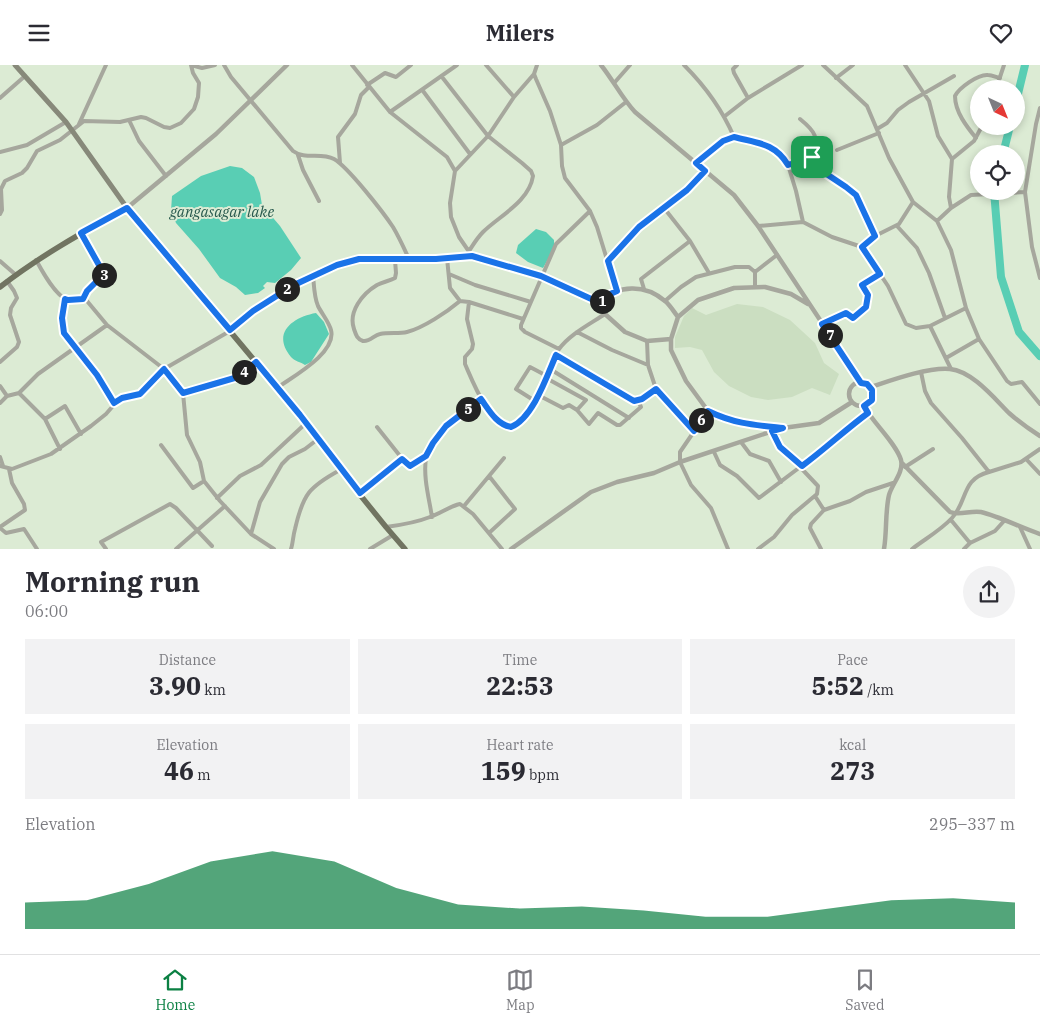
<!DOCTYPE html>
<html lang="en">
<head>
<meta charset="utf-8">
<style>
  :root { --surface:#fff; --page:#f2f2f3; --text:#2b2b33; --muted:#7c7c81; --line:#e1e1e2; --accent:#0b8043 }
  body { margin:0; font-family:"IBM Plex Serif",serif; background:var(--page); color:var(--text); height:100vh; display:flex; flex-direction:column; font-size:19px; white-space:nowrap }
  * { box-sizing:border-box; margin:0 }
  p { font-size:16px; color:var(--muted) }
  .icon { flex:none; width:28px; height:28px; fill:none; stroke:currentColor; stroke-width:2; stroke-linecap:round; stroke-linejoin:round }
  .map { position:relative; height:484px; overflow:hidden }
  .details { display:flex; flex-direction:column; background:var(--surface); flex:1 }
  .details>* { flex:none }
  .needle { width:32px; rotate:137deg }
  .controls { position:absolute; left:970px; top:15px; display:grid; gap:10px }
  .controls a { display:grid; place-items:center; width:55px; height:55px; border-radius:50%; background:var(--surface); box-shadow:0 2px 8px #0003; font-size:25px }
  .pin { position:absolute; display:grid; place-items:center; width:42px; height:42px; color:#fff; margin:-21px; border-radius:10px; box-shadow:0 2px 8px #0006 }
  .km { position:absolute; width:25px; height:25px; margin:-12px; border-radius:50%; background:#222; color:#fff; font-size:14px; line-height:25px; text-align:center }
  .round { display:grid; place-items:center; flex:none; width:52px; height:52px; border-radius:26px; background:var(--page) }
  .summary { display:flex; align-items:center; justify-content:space-between; height:85px; padding:0 25px }
  h1 { font-size:28px; font-weight:700; line-height:38px }
  .figures { display:grid; grid-template-columns:repeat(3,1fr); gap:8px; height:85px; padding:5px 25px }
  .figures div { display:grid; align-content:center; border-radius:0px; background:var(--page); text-align:center }
  .figures b { font-size:25px; font-weight:700 }
  .figures small { font-size:14px; font-weight:400 }
  .figures p { font-size:14px }
  .chart { height:140px; padding:10px 25px }
  .chart p { display:flex; justify-content:space-between }
  .chart svg { width:100%; height:90px; margin-top:5px; fill:var(--accent); opacity:.7 }
  header { display:flex; justify-content:space-between; align-items:center; height:65px; padding:0 25px; background:var(--surface); font-size:22px; font-weight:700 }
  .menu { display:flex; justify-content:space-around; align-items:center; height:70px; border-top:1px solid var(--line); background:var(--surface); font-size:14px; color:var(--muted) }
  .menu a { display:grid; justify-items:center; gap:2px }
  .menu .selected { color:var(--accent) }
  .map>svg:first-child { display:block }
  .built { fill:#cbdec1 }
  .water { fill:#59ceb4 }
  .lines { fill:none; stroke-linecap:round; stroke-linejoin:round }
  .river { stroke:#59ceb4; stroke-width:8 }
  .minor { stroke:#a6a79d; stroke-width:4 }
  .tertiary { stroke:#a6a79d; stroke-width:4.5 }
  .secondary { stroke:#87897a; stroke-width:5 }
  .primary { stroke:#717461; stroke-width:5.5 }
  .route-casing { stroke:#fff; stroke-width:10 }
  .route { stroke:#1a73e8; stroke-width:6 }
  .labels { text-anchor:middle; stroke-width:4; stroke-linejoin:round; paint-order:stroke }
  .water-label { font-size:15px; font-style:italic; fill:#295a4e; stroke:#dcebd4 }
</style>
</head>
<body>
<header><svg class="icon" aria-label="menu" viewBox="0 0 24 24"><path d="M4 6h16M4 12h16M4 18h16"/></svg>Milers<svg class="icon" aria-label="heart" viewBox="0 0 24 24"><path d="M12 20l-8-8c-3-5 5-10 8-4 3-6 11-1 8 4z"/></svg></header>
<div class="map">
<svg width="1040" height="484" viewBox="0 0 1040 484">
  <rect width="100%" height="100%" fill="#dcebd4"/>
  <path class="built" d="M737 239 763 242 790 255 815 278 824 298 839 309 830 330 812 323 792 332 768 335 751 332 729 321 714 307 702 285 690 282 675 283V272L684 251 692 243 706 250Z"/>
  <path class="water" d="M230 101 242 103 254 112 260 128 262 140 280 161 301 193 291 205 275 218 267 217 263 221 265 223 258 228 245 230 236 222 220 213 199 184 176 158 171 146 172 131 201 111Z
    M536 164 546 167 554 175V184L543 203 528 197 516 188 518 180Z
    M316 248 324 257 329 269 311 297 305 300C301 297 294 296 291 292 271 268 293 252 316 248Z"/>
  <g class="lines">
    <path class="river" d="M1016 37 1025 0
      M1003 89 1010 61
      M994 126 1001 212 1019 267 1040 291"/>
    <path class="minor" d="M191 0 202 3 215 0
      M224 0 231 12 293 86C305 95 321 87 334 94 348 102 383 147 393 162 399 172 404 183 409 194
      M352 0 390 47 447 92 455 106
      M486 0 514 32
      M537 0 534 9 536 14 550 46 561 80 562 101 565 113 590 146 597 162 617 227
      M684 0C705 21 722 44 734 72
      M737 0 733 4 734 8 748 33
      M823 0 867 41 889 93 913 137 937 156 951 185 966 243 930 261
      M905 0 929 36 938 71 952 94 949 132 951 143
      M442 12 488 71 522 98 531 106 533 111C529 137 499 151 483 167 477 173 473 180 469 186
      M836 13 853 0
      M615 17 630 0
      M367 20 385 8 396 12 411 0
      M996 24 1004 0
      M423 26 470 89
      M0 33 25 11
      M390 47 457 0
      M725 51 748 33 802 0
      M800 54C816 67 819 72 812 92
      M129 55 139 76 166 111
      M79 59 106 0
      M877 64 887 58 898 45 909 37 954 11
      M976 73C967 62 955 47 955 31 959 23 978 9 988 10 992 10 996 12 1000 13
      M561 80 597 60 626 37
      M837 85 879 68
      M0 87 27 80 66 57
      M298 90 303 105 319 136
      M952 94 974 76 982 61
      M340 98 338 72 355 49 361 30 369 22
      M696 98 723 76 734 72 758 78 777 86 788 100 796 126 803 157
      M788 100 813 93 825 108 846 122 856 130 875 171
      M1025 127 1036 59 1040 43
      M0 149 2 145 1 124 5 116 22 108 27 103 37 86 60 75 84 56 120 57 141 52 146 53 164 62 170 63 181 58 194 44 198 32 199 18 193 8 191 0
      M937 156 951 143 971 130 1025 127 1032 182 1040 213
      M758 161 803 157 832 172 862 182 888 221 906 259 916 263 930 261 951 304
      M897 161 917 183 929 208 945 253
      M81 168 104 209 87 226 83 234
      M690 176 709 208
      M862 182 875 171 899 159 913 137
      M472 191 459 172 451 152 450 138 455 106 488 71 514 32 534 9
      M447 193 450 223 460 236
      M36 195C42 206 56 232 68 235 75 237 81 233 87 236L107 260 164 304 174 316 183 328 187 370 200 397 204 416 220 436 251 469 274 484
      M395 195 396 208 395 213C389 216 383 217 377 220 362 229 348 247 354 264 356 270 357 274 363 276 370 277 374 270 380 269 389 267 399 269 407 267 423 263 447 247 460 236L469 237 523 254
      M0 196 16 210
      M608 196C618 184 628 172 640 162 662 143 684 128 705 106
      M449 209 475 220 531 237
      M755 222V207L777 190
      M644 224 641 214 690 176 664 143
      M65 234 62 253 64 268 97 310 114 339
      M665 236 681 222 696 212 735 202H749L755 207
      M469 237 467 254 473 279 472 284 465 292V299C473 317 488 358 511 361 539 351 543 306 559 284 570 269 590 259 605 249
      M966 243 979 274 1007 316 1011 319 1022 317 1040 339
      M822 259 846 248 853 253 866 242 868 231 861 220 880 209
      M577 267 612 285 648 300
      M647 276 648 300 656 324 694 366
      M559 284 525 267 521 263V260L556 179 590 146
      M555 290 634 336 642 333 656 324
      M946 293 979 274
      M0 297 17 282 19 277 10 250 11 243 17 233 14 226 7 216
      M550 304 629 353
      M0 321 7 331
      M277 323C292 312 337 288 331 265 329 257 322 249 318 241 314 232 314 220 313 210
      M19 328 38 309 107 260
      M183 328 238 312 256 297
      M538 330 563 343 569 340 577 345 586 335 546 313
      M535 336 516 324 530 302 547 311
      M0 338 7 331 19 328 45 354 60 384
      M577 345 589 359 598 348 617 360H620L641 342 638 335
      M708 346 680 387V397L691 420 711 443 728 484
      M45 354 65 341 81 369
      M377 362 408 401 426 391
      M772 366 780 381 802 401
      M741 377 750 389 769 396 781 417
      M161 380 193 423 204 416
      M714 387 720 400 737 411 759 433 820 387 844 365 868 348
      M0 392 3 401
      M1026 394 1040 409
      M0 401 12 404 51 389 91 361 106 349 119 334 138 330 164 304 230 266
      M905 402 933 384
      M989 407 1021 397 1040 384
      M489 411 515 444 489 468
      M360 429 402 394
      M815 431 824 445
      M217 433 240 411 261 400 305 359
      M464 441 504 393
      M432 452C429 433 423 412 426 393 429 369 463 347 481 334
      M951 455 970 478
      M0 462 25 445 24 439 12 418 9 404
      M386 462C401 460 415 458 430 452 440 449 450 441 460 439L473 449 502 484
      M1020 462 1030 484
      M0 463 6 468 24 464 37 484
      M251 469 260 437 282 399 289 392 305 384 318 374
      M106 484 101 477 170 439 176 443 212 481
      M176 484 225 441
      M291 484C293 478 293 471 295 464 303 429 309 422 340 405
      M370 484 393 470
      M758 484 774 472 792 450 817 429 818 421 800 402
      M821 484 810 463 811 459 824 445 850 436 866 427 893 418
      M912 484C925 474 941 465 952 453 968 436 961 414 989 407L962 373 931 338 925 326 921 307
      M964 484 970 478 995 466 1004 456"/>
    <path class="tertiary" d="M601 0C613 15 622 33 635 47L734 130 758 161 861 317
      M127 143 216 69 287 0
      M600 238C618 219 645 219 665 236 670 240 674 247 678 252
      M808 239 791 229 765 222 734 223 698 235 678 252 671 274V285L686 316 708 346 728 355 749 360 783 363 819 358 852 337
      M230 265C267 234 311 203 359 194H436L472 191 541 211 600 238 605 249 625 267 647 276 671 274
      M849 329a12 12 0 1 1 24 0a12 12 0 1 1-24 0Z
      M871 322C892 315 928 302 950 304 972 306 994 333 1009 348 1018 356 1029 364 1040 371
      M864 341C873 358 896 378 901 395 904 407 892 419 889 430 885 447 887 467 884 484
      M902 398 950 447C959 451 971 445 981 447 998 451 1022 463 1040 469
      M511 484 591 427 617 417 654 408 680 397 779 364"/>
    <path class="secondary" d="M15 0 66 57 127 143"/>
    <path class="primary" d="M0 222C40 191 83 167 127 143L300 350 340 405 386 462 405 484"/>
  </g>
  <g class="lines">
    <g class="route-casing">
      <path id="route" d="M734 72C757 78 775 78 788 100L813 92 825 108 846 122 856 130 875 171 862 182 880 209 862 220 868 230 866 242 853 253 846 248 822 259 861 318 867 319 872 325V335L864 341 868 348C845 365 825 384 802 401L780 382 772 366 783 363C754 360 735 359 708 346L694 366 656 324 642 334 634 336 556 290C547 311 533 353 511 362 496 359 489 345 481 334L446 361 433 378 426 391 410 401 402 394 360 428 300 350 256 297 238 312 183 328 164 304 140 329 122 333 114 338 97 310 64 268 62 253 65 234 68 235 83 234 87 226 104 209 81 168 127 143 230 265 253 246 294 220 337 200 359 194H436L472 191 541 211 600 238 608 230 617 226 608 196 639 162 687 125 705 106 696 98 723 76Z"/>
    </g>
    <use href="#route" class="route"/>
  </g>
  <g class="labels">
    <g class="water-label">
      <text x="222" y="152">gangasagar lake</text>
    </g>
  </g>
</svg>
<div class="controls">
<a><svg class="needle" viewBox="-14 -14 28 28"><path d="M0-13l5 13h-10z" fill="#e53935"/><path d="M0 13l5-13h-10z" fill="#7c7c81"/></svg></a>
<a><svg class="icon" aria-label="locate" viewBox="0 0 24 24"><circle cx="12" cy="12" r="6"/><path d="M12 2v4M12 18v4M2 12h4M18 12h4"/></svg></a>
</div>
<div class="pin" style="left:812px;top:92px;background:#1e9e55"><svg class="icon" aria-label="arrive" viewBox="0 0 24 24"><path d="M6 21V4h12l-3 4 3 4H6"/></svg></div>
<b class="km" style="left:602px;top:236px">1</b>
<b class="km" style="left:287px;top:224px">2</b>
<b class="km" style="left:104px;top:210px">3</b>
<b class="km" style="left:244px;top:307px">4</b>
<b class="km" style="left:468px;top:344px">5</b>
<b class="km" style="left:701px;top:355px">6</b>
<b class="km" style="left:830px;top:270px">7</b>
</div>
<section class="details">
<div class="summary"><div><h1>Morning run</h1><p>06:00</p></div><a class="round"><svg class="icon" aria-label="share" viewBox="0 0 24 24"><path d="M12 15V3M7 8l5-5 5 5M5 13v7h14v-7"/></svg></a></div>
<div class="figures">
<div><p>Distance</p><b>3.90<small> km</small></b></div>
<div><p>Time</p><b>22:53</b></div>
<div><p>Pace</p><b>5:52<small> /km</small></b></div>
</div>
<div class="figures">
<div><p>Elevation</p><b>46<small> m</small></b></div>
<div><p>Heart rate</p><b>159<small> bpm</small></b></div>
<div><p>kcal</p><b>273</b></div>
</div>
<div class="chart"><p><span>Elevation</span>295–337 m</p>
<svg viewBox="0 0 160 44" preserveAspectRatio="none"><path d="M0 44V31L10 30L20 22L30 11L40 6L50 11L60 24L70 32L80 34L90 33L100 35L110 38L120 38L130 34L140 30L150 29L160 31V44z"/></svg>
</div>
</section>
<nav class="menu">
<a class="selected"><svg class="icon" aria-label="home" viewBox="0 0 24 24"><path d="M3 11l9-7 9 7M6 9v11h12V9"/></svg>Home</a>
<a><svg class="icon" aria-label="map" viewBox="0 0 24 24"><path d="M3 6l6-2 6 2 6-2v14l-6 2-6-2-6 2zM9 4v14M15 6v14"/></svg>Map</a>
<a><svg class="icon" aria-label="saved" viewBox="0 0 24 24"><path d="M7 4h10v16l-5-4-5 4z"/></svg>Saved</a>
</nav>
</body>
</html>
